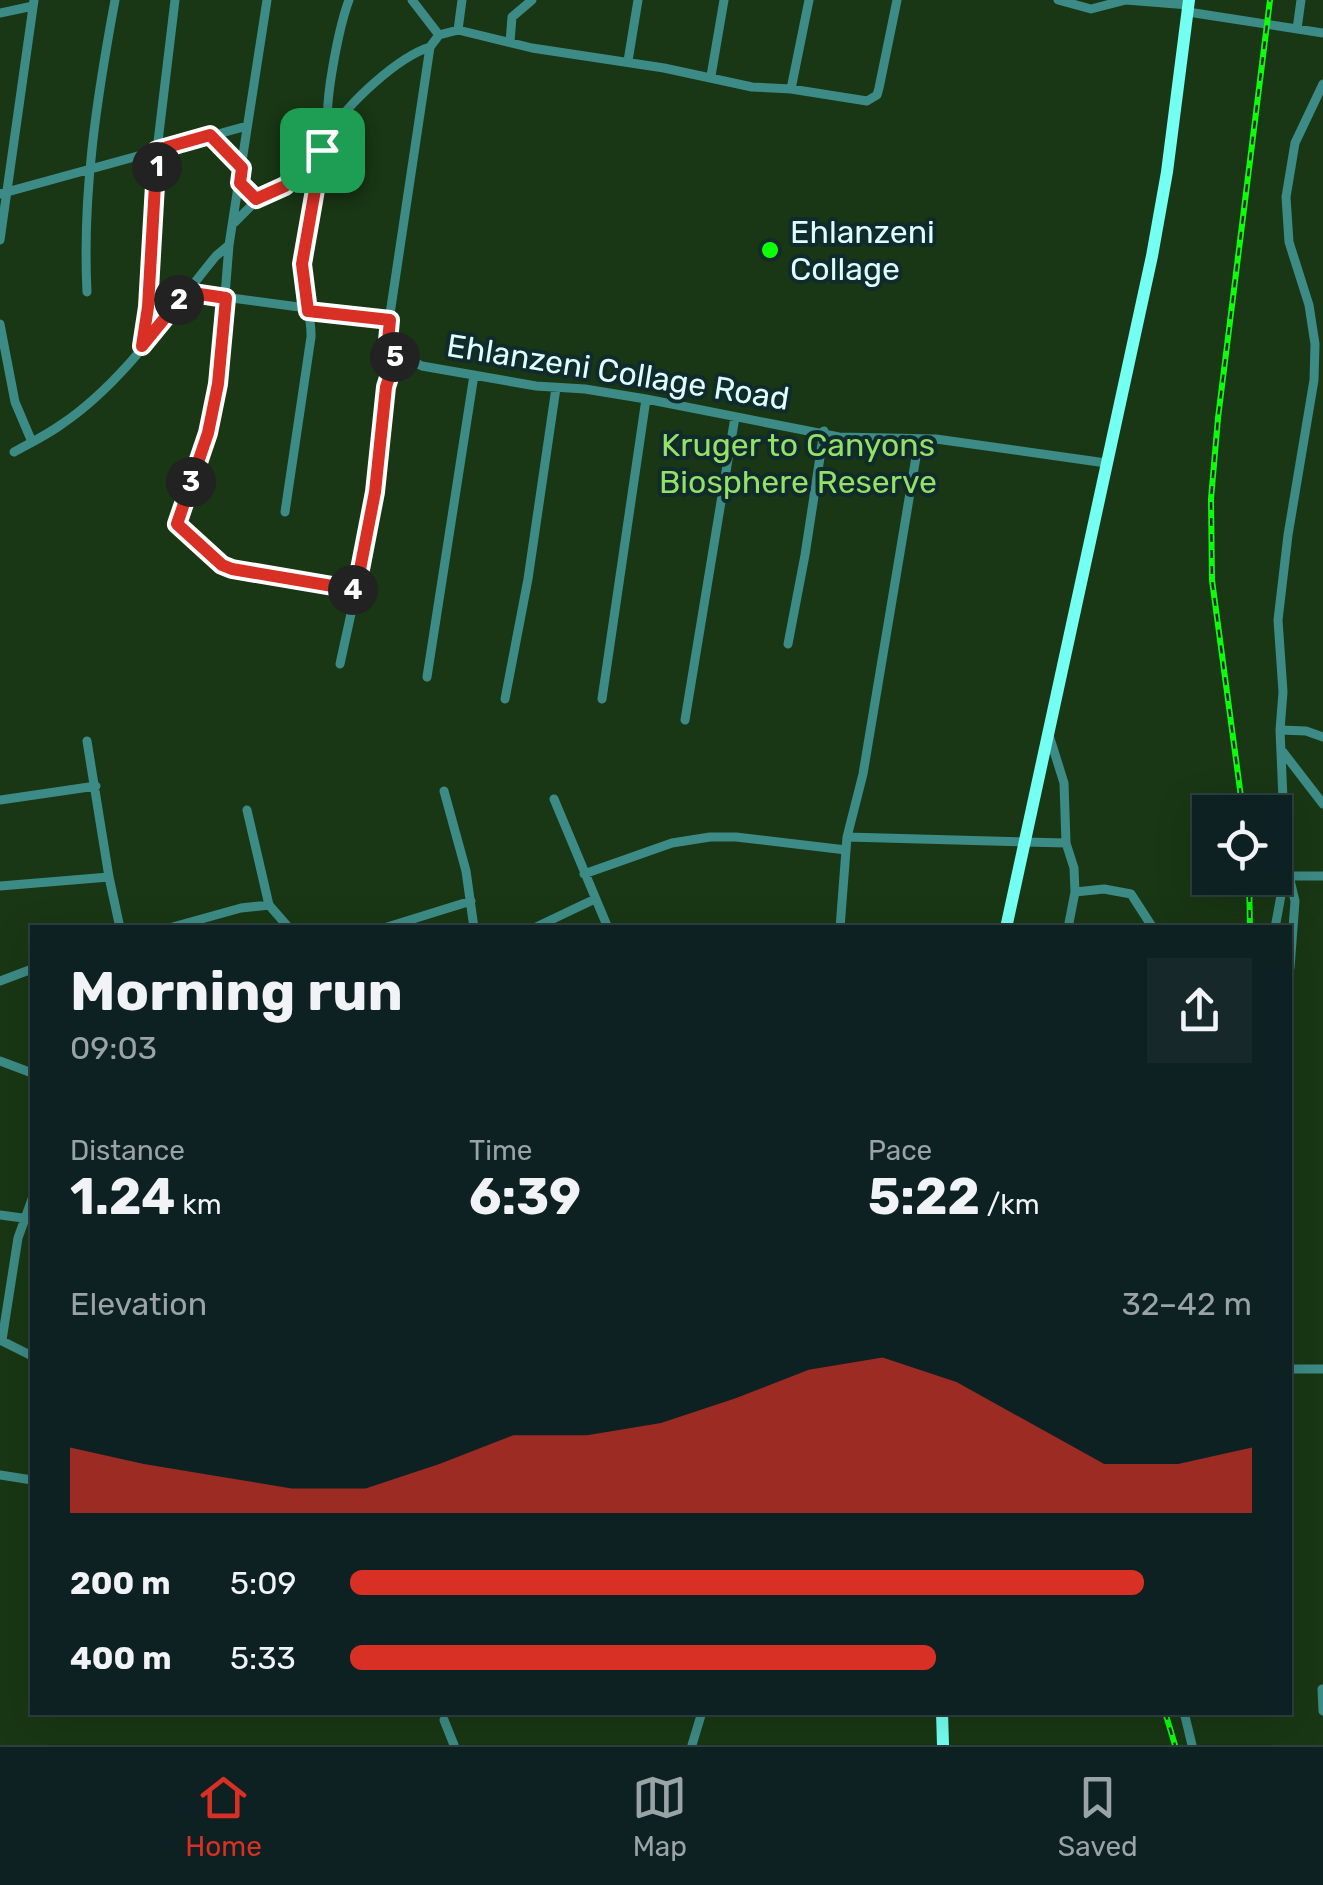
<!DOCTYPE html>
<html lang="en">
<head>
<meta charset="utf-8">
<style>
  :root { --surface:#0d2022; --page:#16282a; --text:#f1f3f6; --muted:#9aa3a5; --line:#2d3e40; --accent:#d93025 }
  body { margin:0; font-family:Rubik,sans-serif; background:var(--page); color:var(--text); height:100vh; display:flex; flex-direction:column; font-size:38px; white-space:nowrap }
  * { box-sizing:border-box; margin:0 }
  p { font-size:32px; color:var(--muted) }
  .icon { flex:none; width:55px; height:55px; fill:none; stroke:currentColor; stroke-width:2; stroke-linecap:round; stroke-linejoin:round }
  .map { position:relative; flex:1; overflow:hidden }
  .side { position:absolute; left:30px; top:925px; width:1262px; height:790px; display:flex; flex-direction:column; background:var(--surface); border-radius:0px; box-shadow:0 10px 40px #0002,0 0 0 2px var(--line) }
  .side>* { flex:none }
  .fabs { position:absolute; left:1192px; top:795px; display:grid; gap:20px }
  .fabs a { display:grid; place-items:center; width:100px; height:100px; border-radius:0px; background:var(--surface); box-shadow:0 10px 40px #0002,0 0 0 2px var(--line); font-size:50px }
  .pin { position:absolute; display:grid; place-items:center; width:85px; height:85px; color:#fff; margin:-42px; border-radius:20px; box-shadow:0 5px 15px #0006 }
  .km { position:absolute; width:50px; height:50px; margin:-25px; border-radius:50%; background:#222; color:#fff; font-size:28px; line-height:50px; text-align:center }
  .round { display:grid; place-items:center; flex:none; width:105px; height:105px; border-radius:0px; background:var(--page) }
  .summary { display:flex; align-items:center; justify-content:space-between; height:170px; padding:0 40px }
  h1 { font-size:55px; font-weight:700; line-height:75px }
  .metrics { display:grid; grid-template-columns:repeat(3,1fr); gap:15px; height:170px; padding:10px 40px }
  .metrics div { display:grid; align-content:center }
  .metrics b { font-size:50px; font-weight:700 }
  .metrics small { font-size:28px; font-weight:400 }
  .metrics p { font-size:28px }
  .chart { height:280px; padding:20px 40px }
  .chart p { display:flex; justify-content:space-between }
  .chart svg { width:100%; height:180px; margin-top:10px; fill:var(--accent); opacity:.7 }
  ul { padding:0 40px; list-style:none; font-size:32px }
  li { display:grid; grid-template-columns:160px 120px 1fr; align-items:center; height:75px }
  li i { height:25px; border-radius:12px; background:var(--accent) }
  .tab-bar { display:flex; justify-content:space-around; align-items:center; height:140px; border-top:2px solid var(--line); background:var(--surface); font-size:28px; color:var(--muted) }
  .tab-bar a { display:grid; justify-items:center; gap:5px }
  .tab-bar .on { color:var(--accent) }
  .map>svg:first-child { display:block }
  .green { fill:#193714; fill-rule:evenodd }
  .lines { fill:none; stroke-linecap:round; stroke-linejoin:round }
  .street { stroke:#3d8b86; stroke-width:9 }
  .secondary { stroke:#74fff3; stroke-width:12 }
  .rail-casing { stroke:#0cff09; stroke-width:6 }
  .rail { stroke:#112b2d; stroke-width:2.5; stroke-dasharray:8; stroke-linecap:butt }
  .route-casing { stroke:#fff; stroke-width:20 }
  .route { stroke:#d93025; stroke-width:12 }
  .poi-dot { fill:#0cff09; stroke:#112b2d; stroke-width:4 }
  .labels { text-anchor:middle; stroke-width:8; stroke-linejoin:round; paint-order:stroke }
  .poi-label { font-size:32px; fill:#dff; stroke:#112b2d; text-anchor:start }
  .street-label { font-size:32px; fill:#dff; stroke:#112b2d }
  .park-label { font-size:32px; fill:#93e266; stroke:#112b2d }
</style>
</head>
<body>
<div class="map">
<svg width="1323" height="1745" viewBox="0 0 1323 1745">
  <rect width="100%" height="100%" fill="#112b2d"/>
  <path class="green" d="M0 0H1323V1745H0ZM1210 812H1275V878H1210ZM32 928H1290V1712H32Z"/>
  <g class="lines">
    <path class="street" d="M267 0 229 245 218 383 203 455 177 524 222 565 232 569 356 590
      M412 0 439 35
      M897 0 879 88 877 95 867 101 791 89 752 87 664 68 532 48 458 30 439 35 430 47 387 334 390 350 422 366 536 386 585 389 646 399 839 437 936 439 1106 463
      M1058 0 1091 9 1126 0 1189 5
      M1188 12 1323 33
      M0 13 33 6
      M1297 29 1301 0
      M458 30 462 0
      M510 42 512 17 532 0
      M628 61 638 0
      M711 76 724 0
      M791 89 809 0
      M330 132C321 111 340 24 349 0
      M210 135 242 168
      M240 183 256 199C283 194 301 171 320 152
      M0 194 247 126
      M235 222 258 199
      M0 240 34 0
      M87 292C82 193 97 97 115 0
      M186 292 389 319
      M0 324 15 402 32 442
      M142 346 148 307 157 150 175 0
      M14 452C30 443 47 435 62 424 124 382 169 313 216 256L229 245
      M285 512 311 337C312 316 303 297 302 276 300 250 317 154 331 132 348 103 398 57 430 47
      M788 644 805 555 824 431
      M340 664 366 545 385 387 396 355
      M427 677 474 375
      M505 699 528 579 556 388
      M602 699 646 399
      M685 720 735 417
      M1280 730 1306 731 1323 737
      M1049 735 1064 783 1066 843 1074 868 1075 892 1068 928
      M87 741 109 877 120 928
      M1283 752 1323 804
      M444 791 466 871 474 928
      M554 799 608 928
      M0 800 96 786
      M247 810 269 905 289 928
      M847 837 1066 843
      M584 874 672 843 710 837H736L846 850
      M1288 876H1323
      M1289 876 1295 901 1290 968
      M0 886 109 877
      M1075 892 1104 889 1131 894 1153 928
      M169 928 241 908 269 905
      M384 928 471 901
      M534 928 595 899
      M840 928 847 837 863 774 919 439
      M1275 928 1286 868 1280 730 1283 692 1278 620 1288 535 1314 380 1315 344 1309 305 1289 242 1286 197 1295 143 1323 84
      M0 981 32 969
      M0 1061 32 1073
      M0 1215 30 1219
      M0 1340 32 1356
      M2 1340 18 1238 32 1199
      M1290 1369H1323
      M0 1475 32 1480
      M1322 1689 1323 1711
      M1184 1712 1192 1745
      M444 1720 454 1745
      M692 1745 702 1712"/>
    <path class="secondary" d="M1006 928 1152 256 1167 172 1189 0
      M942 1712 943 1745"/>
    <g class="rail-casing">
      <path id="rail" d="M1243 812 1212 580 1211 499 1218 418 1270 0
        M1249 878 1250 928
        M1165 1712 1175 1745"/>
    </g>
    <use href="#rail" class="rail"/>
  </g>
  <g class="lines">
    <g class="route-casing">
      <path id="route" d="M210 135 242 168 240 183 256 199 285 186 322 150 302 264 308 311 390 320 388 341 396 355 386 387 375 492 356 590 232 569 222 565 177 524 208 433 218 384 226 298 186 292 142 346 148 307 157 150Z"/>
    </g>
    <use href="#route" class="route"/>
  </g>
  <circle class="poi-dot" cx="770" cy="250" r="10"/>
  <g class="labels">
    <g class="poi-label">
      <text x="790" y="243">Ehlanzeni<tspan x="790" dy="37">Collage</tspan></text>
    </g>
    <g class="street-label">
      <text transform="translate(618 372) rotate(9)" y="11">Ehlanzeni Collage Road</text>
    </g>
    <g class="park-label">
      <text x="798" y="456">Kruger to Canyons<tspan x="798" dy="37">Biosphere Reserve</tspan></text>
    </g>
  </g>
</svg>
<div class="fabs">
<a><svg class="icon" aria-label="locate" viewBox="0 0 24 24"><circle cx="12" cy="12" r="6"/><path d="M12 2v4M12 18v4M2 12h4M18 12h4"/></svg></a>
</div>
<div class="pin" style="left:322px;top:150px;background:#1e9e55"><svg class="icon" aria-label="arrive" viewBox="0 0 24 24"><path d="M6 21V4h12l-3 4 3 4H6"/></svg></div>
<b class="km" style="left:157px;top:167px">1</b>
<b class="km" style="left:179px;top:300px">2</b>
<b class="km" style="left:191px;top:482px">3</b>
<b class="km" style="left:353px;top:590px">4</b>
<b class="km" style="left:395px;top:357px">5</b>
<section class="side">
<div class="summary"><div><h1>Morning run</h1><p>09:03</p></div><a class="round"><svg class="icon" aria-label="share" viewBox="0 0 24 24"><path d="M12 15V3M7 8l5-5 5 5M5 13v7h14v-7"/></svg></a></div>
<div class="metrics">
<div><p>Distance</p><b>1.24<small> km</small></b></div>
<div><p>Time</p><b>6:39</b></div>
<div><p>Pace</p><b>5:22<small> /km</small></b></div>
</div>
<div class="chart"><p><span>Elevation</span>32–42 m</p>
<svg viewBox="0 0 160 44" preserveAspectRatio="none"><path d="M0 44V28L10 32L20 35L30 38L40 38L50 32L60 25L70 25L80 22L90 16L100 9L110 6L120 12L130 22L140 32L150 32L160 28V44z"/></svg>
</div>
<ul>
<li><b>200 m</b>5:09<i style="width:88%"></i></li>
<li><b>400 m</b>5:33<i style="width:65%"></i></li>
</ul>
</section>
</div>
<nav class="tab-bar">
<a class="on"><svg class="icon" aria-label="home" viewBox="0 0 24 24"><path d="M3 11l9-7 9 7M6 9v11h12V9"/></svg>Home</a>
<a><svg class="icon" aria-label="map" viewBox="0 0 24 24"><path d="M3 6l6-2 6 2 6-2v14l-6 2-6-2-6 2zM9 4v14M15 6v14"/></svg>Map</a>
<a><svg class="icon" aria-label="saved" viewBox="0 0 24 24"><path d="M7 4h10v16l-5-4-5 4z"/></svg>Saved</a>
</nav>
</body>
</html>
